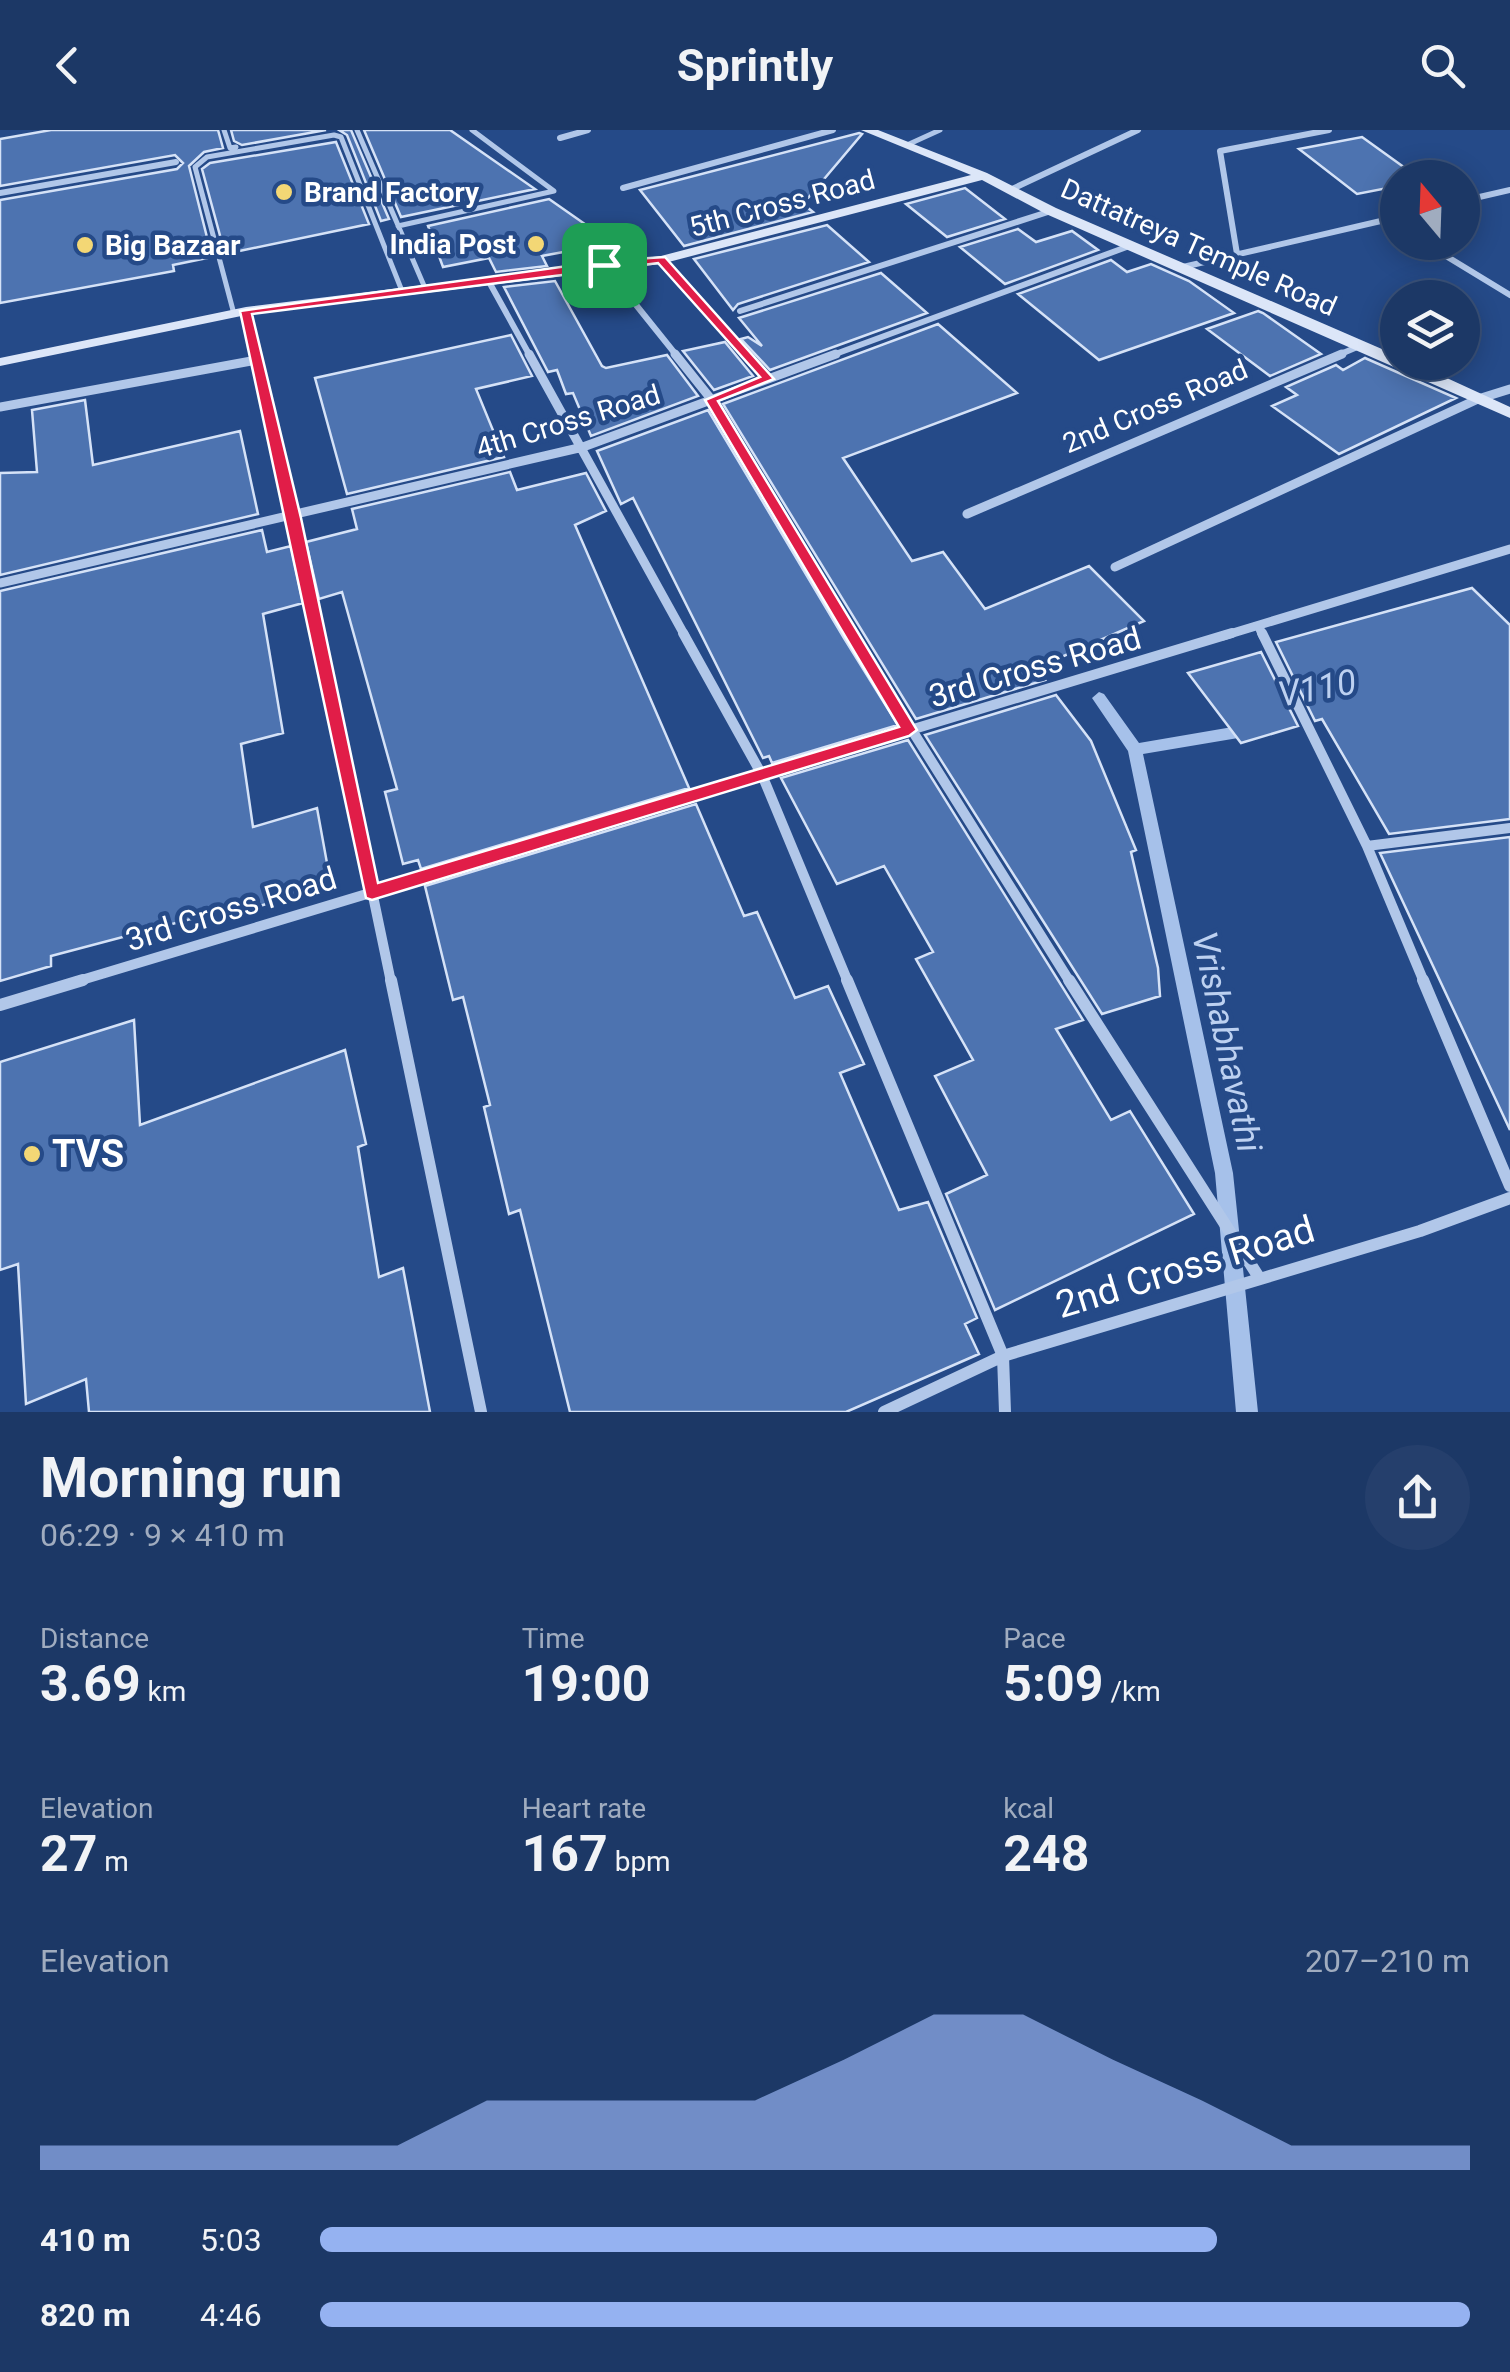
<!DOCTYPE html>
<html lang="en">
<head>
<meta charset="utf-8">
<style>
  :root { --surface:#1c3866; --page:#253f6c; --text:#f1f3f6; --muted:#a0acbf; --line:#3a527a; --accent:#95b2f1 }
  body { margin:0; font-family:Roboto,sans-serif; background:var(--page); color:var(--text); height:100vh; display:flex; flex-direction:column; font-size:38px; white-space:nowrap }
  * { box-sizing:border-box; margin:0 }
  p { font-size:32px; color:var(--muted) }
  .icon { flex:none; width:55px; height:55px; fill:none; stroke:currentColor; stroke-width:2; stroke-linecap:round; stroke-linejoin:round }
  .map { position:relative; height:1282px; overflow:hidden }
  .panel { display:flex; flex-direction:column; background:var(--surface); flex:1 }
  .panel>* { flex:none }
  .needle { width:65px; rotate:341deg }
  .buttons { position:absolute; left:1380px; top:30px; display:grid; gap:20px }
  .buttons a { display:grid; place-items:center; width:100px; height:100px; border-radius:50%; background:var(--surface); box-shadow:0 5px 25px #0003,0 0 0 2px var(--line); font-size:50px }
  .pin { position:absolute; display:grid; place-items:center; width:85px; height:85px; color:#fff; margin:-42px; border-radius:20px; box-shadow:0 5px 15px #0006 }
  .round { display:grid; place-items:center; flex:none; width:105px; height:105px; border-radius:52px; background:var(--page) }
  .overview { display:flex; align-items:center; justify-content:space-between; height:170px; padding:0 40px }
  h1 { font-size:55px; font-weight:700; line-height:75px }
  .figures { display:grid; grid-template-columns:repeat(3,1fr); gap:15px; height:170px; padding:10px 40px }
  .figures div { display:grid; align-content:center }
  .figures b { font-size:50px; font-weight:700 }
  .figures small { font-size:28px; font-weight:400 }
  .figures p { font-size:28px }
  .chart { height:280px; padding:20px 40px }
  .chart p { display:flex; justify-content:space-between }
  .chart svg { width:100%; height:180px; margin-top:10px; fill:var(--accent); opacity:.7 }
  ul { padding:0 40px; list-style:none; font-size:32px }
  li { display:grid; grid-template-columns:160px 120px 1fr; align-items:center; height:75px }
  li i { height:25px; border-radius:12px; background:var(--accent) }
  header { display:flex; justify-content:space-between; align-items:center; height:130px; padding:0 40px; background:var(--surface); font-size:45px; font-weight:700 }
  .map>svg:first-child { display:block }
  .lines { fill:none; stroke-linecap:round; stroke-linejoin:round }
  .stream { fill:#a6c1ea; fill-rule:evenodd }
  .building { fill:#4d73b0; stroke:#d5e2f7; stroke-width:2.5 }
  .lane { stroke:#b1c7e9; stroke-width:5 }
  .street-far3 { stroke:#b1c7e9; stroke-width:6 }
  .street-far2 { stroke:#b1c7e9; stroke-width:9 }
  .street-far1 { stroke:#b1c7e9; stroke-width:10 }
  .street { stroke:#b1c7e9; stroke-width:12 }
  .secondary { fill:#dce6f8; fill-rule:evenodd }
  .route { fill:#e11d48; stroke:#fff; stroke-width:2.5; fill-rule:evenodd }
  .poi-dot { fill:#f3d775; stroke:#254a88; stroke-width:4 }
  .labels { text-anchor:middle; stroke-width:9; stroke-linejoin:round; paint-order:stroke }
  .far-poi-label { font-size:28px; font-weight:bold; fill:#fff; stroke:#254a88; text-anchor:start }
  .far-street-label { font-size:28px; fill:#fff; stroke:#254a88 }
  .street-label { font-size:32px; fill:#fff; stroke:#254a88 }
  .water-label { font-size:35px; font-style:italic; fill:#bdd1f1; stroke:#254a88 }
  .near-poi-label { font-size:38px; font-weight:bold; fill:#fff; stroke:#254a88; text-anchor:start }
  .near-street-label { font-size:38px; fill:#fff; stroke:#254a88 }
</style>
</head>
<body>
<header><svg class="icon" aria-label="back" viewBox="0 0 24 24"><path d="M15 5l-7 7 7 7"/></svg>Sprintly<svg class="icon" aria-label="search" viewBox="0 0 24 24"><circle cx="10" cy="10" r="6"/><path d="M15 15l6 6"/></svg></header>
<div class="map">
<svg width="1510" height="1282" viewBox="0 0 1510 1282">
  <rect width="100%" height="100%" fill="#254a88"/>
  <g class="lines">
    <path class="stream" d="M1099 562 1104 564 1139 613 1250 594 1257 600 1250 606 1143 624 1233 1043 1258 1282H1236L1215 1043 1128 621 1092 568Z"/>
  </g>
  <path class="building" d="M51 0H218L223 18 204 22 189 36 212 127 173 135 174 141 0 173V70L177 39 183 33 175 25 0 56V9Z
    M231 0H326L242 15 234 11Z
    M339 0H351L389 89 381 91 347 5Z
    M364 0H450L535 59 401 87Z
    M859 3 862 4 803 74 813 82 684 116 640 60Z
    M1362 7 1419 48H1398V56L1357 64 1299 19Z
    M336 12 369 94 225 124 202 39 210 33Z
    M965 58 1005 89 947 107 906 74Z
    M549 69 612 113 542 126 547 136 496 142 489 128 443 137 428 96Z
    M827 95 869 132 738 174 733 180 694 129Z
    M1018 99 1036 112 1072 101 1098 120 1005 154 960 117Z
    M1111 130 1127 142 1151 134 1189 151 1234 183 1099 230 1018 164Z
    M881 143 927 183 770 240 741 209 748 207 762 216 739 188Z
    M555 151 602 236 606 238 667 225 698 266 591 306 573 263 566 264 557 240 548 242 504 157Z
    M1258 181 1263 183 1321 224 1270 246 1207 199Z
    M938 194 1017 263 843 328 912 431 943 422 985 479 1089 436 1144 491 1036 538 1045 550 916 589 723 274Z
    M511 205 532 246 476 259 504 327 347 364 315 248Z
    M725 212 753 246 714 260 683 221Z
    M1365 228 1456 268 1339 324 1272 276 1297 265 1286 257 1336 235 1343 240Z
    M85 270 93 335 240 301 258 384 0 445V343L37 342 32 280Z
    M708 280 844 508 898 595 772 633 769 626 763 628 633 368 621 374 597 321Z
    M510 342 517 360 586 343 606 381 575 395 689 658 421 739 418 730 403 734 385 662 397 659 342 462 319 469 306 412 357 399 352 379Z
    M262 400 267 422 291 416 303 473 263 484 283 603 241 614 253 697 317 678 331 755 222 787 221 781 51 826V836L0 851V461Z
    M1472 458 1510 495V689L1389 704 1322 589 1315 591 1276 512Z
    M1261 522 1298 596 1241 613 1188 543Z
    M1056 565 1091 611 1136 720 1131 722 1158 838 1160 866 1102 884 925 605Z
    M908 610 1083 890 1056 899 1111 990 1130 981 1194 1084 995 1180 946 1064 987 1045 935 946 973 930 916 829 933 822 884 736 837 754 781 648Z
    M696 674 744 786 757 782 795 868 828 856 864 934 840 943 899 1080 928 1072 977 1188 965 1194 979 1224 846 1282H570L520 1080 509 1084 484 977 490 975 463 867 453 870 425 756Z
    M1510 707V1000L1380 723Z
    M134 890 140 995 345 920 366 1014 358 1017 379 1147 403 1138 430 1282H89L86 1249 26 1274 18 1134 0 1140V932Z"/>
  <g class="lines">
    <path class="lane" d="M224 0 230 18 236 17
      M357 0 425 158
      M907 15 940 0
      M398 96 554 61 472 0
      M234 184 195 37 207 27 334 5 341 7 402 161"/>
    <path class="street-far3" d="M560 8 588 0
      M623 58 833 0
      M1010 60 1138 0
      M0 63 176 32
      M1462 71 1510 60
      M1423 112 1510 165
      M1237 124 1220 21 1329 0
      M661 130 747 226
      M604 135 677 226
      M1183 137 1398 87
      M488 150 530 226
      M246 181 257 226
      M740 181 1051 81
      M830 226 1132 115
      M1336 226 1362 215"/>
    <path class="street-far2" d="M256 224 319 506
      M529 224 685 506
      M675 224 711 269 853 506
      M744 224 767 249
      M0 277 257 230
      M967 384 1342 224
      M1115 437 1478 269 1510 259
      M0 453 583 317 836 224
      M1259 497 1263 506
      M1223 506 1510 419"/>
    <path class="street-far1" d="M318 503 391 852
      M683 503 762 645 848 852
      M851 503 1070 852
      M1262 503 1367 716 1424 852
      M1367 716 1510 698
      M75 852 1232 503"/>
    <path class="street" d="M391 850 481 1282
      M847 850 1003 1226 1005 1282
      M1069 850 1260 1149
      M1423 850 1510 1056
      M0 875 83 850
      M884 1282 1003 1226 1420 1101 1510 1068"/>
    <path class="secondary" d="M861 0H878L987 43 1056 78 1398 226V232H1412L1510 277V288L1046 84 982 50 661 134 246 185 0 236V228L246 177 661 126 971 45Z"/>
  </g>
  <path class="route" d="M665 127 774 249 718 271 917 600 909 606 372 770 366 768 240 181 604 131ZM658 133 760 247 705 270 899 597 378 753 301 388 252 184Z"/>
  <g class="poi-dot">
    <circle cx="284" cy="62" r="10"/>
    <circle cx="536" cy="114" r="10"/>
    <circle cx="85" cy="115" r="10"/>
    <circle cx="32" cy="1024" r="10"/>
  </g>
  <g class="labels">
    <g class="far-poi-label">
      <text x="304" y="72">Brand Factory</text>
      <text x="516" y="124" text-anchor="end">India Post</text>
      <text x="105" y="125">Big Bazaar</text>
    </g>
    <g class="far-street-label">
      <text transform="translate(782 73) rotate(-15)" y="10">5th Cross Road</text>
      <text transform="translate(1199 117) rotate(24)" y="10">Dattatreya Temple Road</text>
      <text transform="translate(1155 276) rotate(-23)" y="10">2nd Cross Road</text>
      <text transform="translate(568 291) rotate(-17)" y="10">4th Cross Road</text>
    </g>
    <g class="street-label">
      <text transform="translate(1035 537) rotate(-16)" y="11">3rd Cross Road</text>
      <text transform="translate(231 779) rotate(-17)" y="11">3rd Cross Road</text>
    </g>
    <g class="water-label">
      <text transform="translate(1317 558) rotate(-10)" y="12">V110</text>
      <text transform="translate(1227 912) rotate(78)" y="12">Vrishabhavathi</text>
    </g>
    <g class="near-poi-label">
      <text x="52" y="1037">TVS</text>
    </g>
    <g class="near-street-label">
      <text transform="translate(1185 1137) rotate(-17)" y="13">2nd Cross Road</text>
    </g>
  </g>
</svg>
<div class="buttons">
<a><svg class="needle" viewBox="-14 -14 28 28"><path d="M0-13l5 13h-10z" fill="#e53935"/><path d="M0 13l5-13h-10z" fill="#a0acbf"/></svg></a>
<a><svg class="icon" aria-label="layers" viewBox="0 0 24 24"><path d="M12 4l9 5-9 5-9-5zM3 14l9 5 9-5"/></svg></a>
</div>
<div class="pin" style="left:604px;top:135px;background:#1e9e55"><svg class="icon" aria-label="arrive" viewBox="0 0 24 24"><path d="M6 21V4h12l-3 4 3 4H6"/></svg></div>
</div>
<section class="panel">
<div class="overview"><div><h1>Morning run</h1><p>06:29 · 9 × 410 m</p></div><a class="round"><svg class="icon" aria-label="share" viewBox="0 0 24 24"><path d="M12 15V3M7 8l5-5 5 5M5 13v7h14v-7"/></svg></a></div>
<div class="figures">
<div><p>Distance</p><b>3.69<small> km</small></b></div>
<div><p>Time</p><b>19:00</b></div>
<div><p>Pace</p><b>5:09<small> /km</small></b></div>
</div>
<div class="figures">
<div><p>Elevation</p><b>27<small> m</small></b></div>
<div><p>Heart rate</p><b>167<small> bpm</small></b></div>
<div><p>kcal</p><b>248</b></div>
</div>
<div class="chart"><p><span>Elevation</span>207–210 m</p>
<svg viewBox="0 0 160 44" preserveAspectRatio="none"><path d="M0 44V38L10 38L20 38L30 38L40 38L50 27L60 27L70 27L80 27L90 17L100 6L110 6L120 17L130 27L140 38L150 38L160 38V44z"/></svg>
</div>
<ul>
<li><b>410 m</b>5:03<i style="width:78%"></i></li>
<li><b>820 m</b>4:46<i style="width:100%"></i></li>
</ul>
</section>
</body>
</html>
